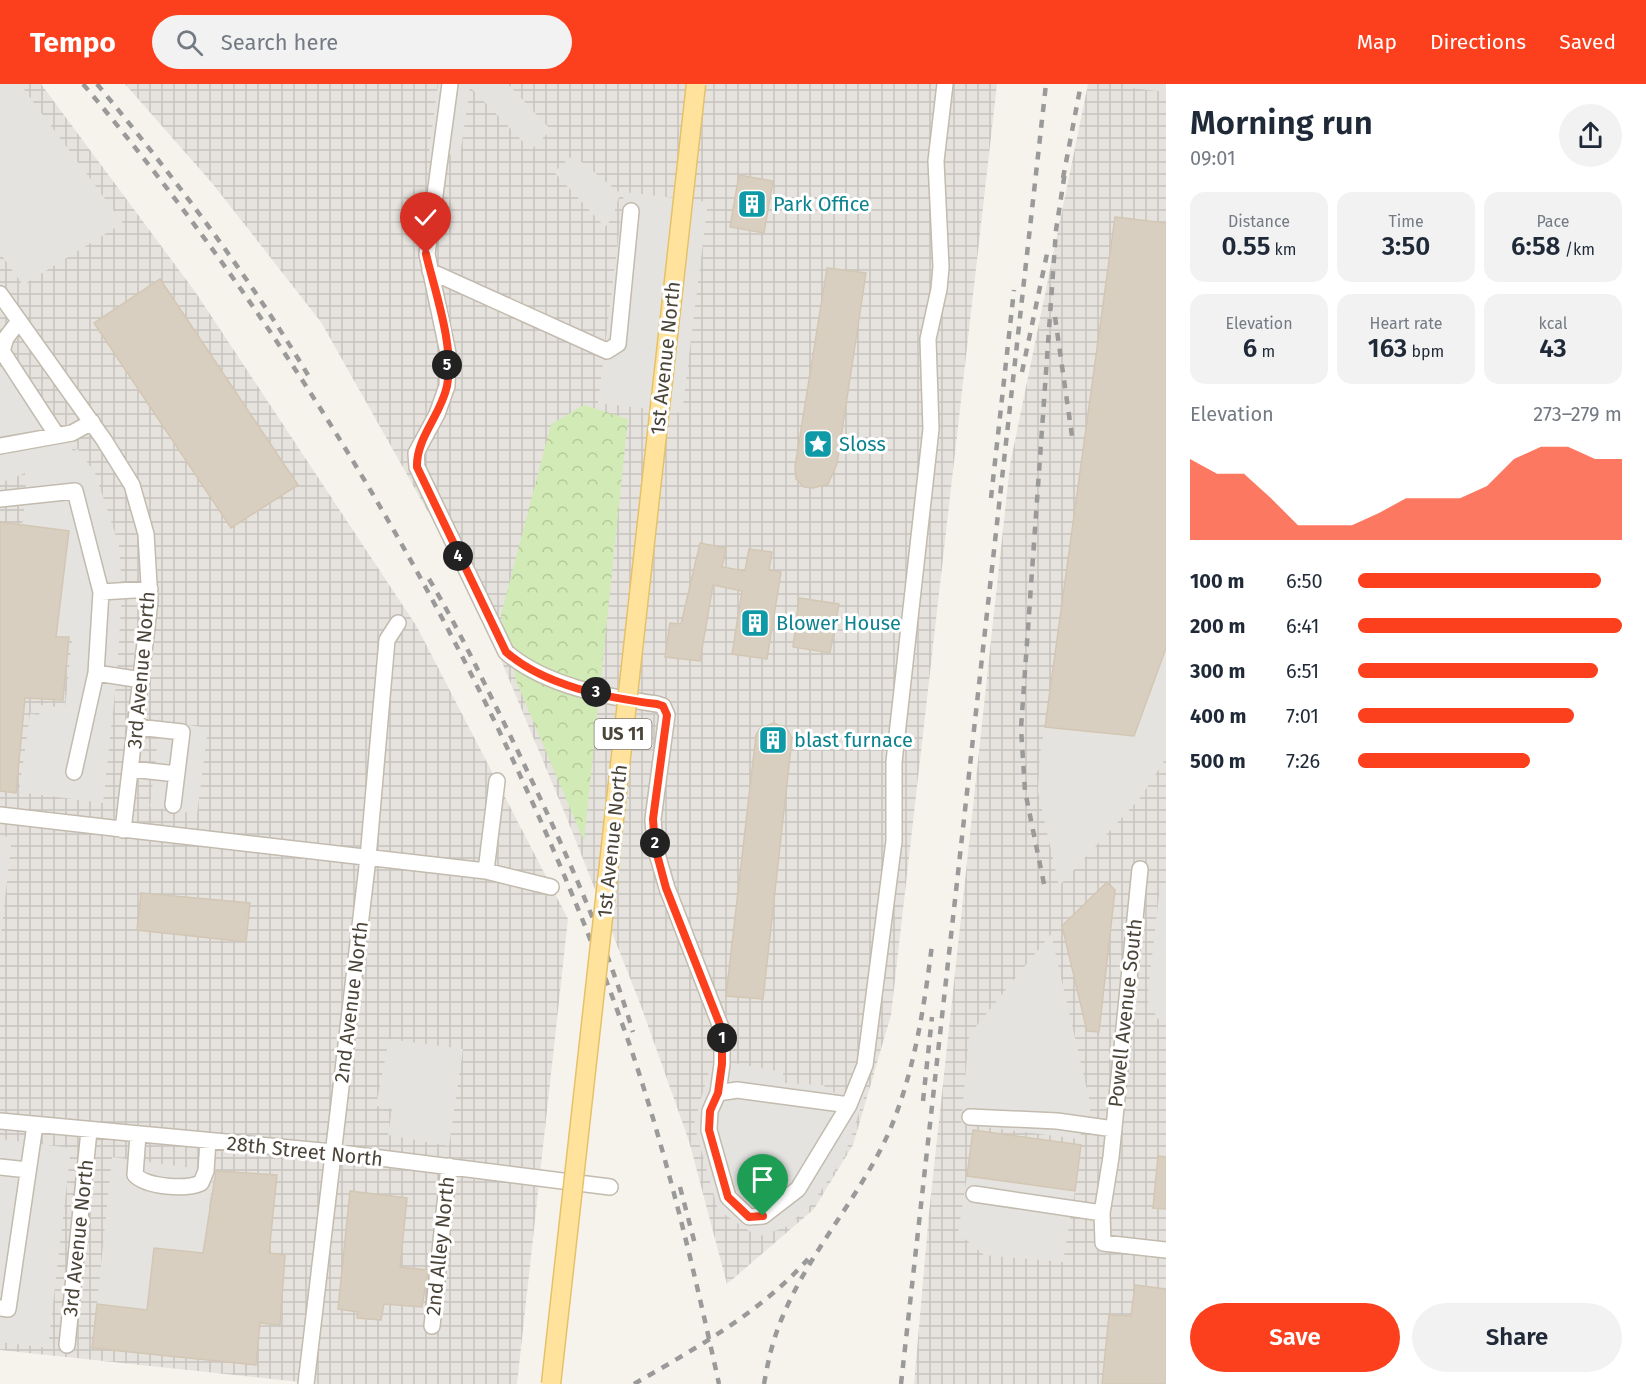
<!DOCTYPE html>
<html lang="en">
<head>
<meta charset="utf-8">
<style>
  :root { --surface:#fff; --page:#f2f2f3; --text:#1f2937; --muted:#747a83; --accent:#fc3f1d }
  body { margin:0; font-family:"Fira Sans",sans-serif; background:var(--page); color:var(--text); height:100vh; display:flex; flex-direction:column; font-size:22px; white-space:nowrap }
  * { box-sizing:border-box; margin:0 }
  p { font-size:20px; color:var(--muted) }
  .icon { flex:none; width:33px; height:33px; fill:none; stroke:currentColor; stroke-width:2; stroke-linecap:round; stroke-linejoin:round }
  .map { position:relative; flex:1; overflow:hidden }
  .panel { display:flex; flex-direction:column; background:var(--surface); width:480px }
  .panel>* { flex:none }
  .pin { position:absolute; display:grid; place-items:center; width:51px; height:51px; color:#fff; margin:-62px -26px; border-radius:50% 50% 50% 0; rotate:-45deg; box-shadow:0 0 6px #0007 }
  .pin .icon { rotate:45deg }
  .km { position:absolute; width:30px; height:30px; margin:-15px; border-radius:50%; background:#222; color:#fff; font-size:16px; line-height:30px; text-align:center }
  .round { display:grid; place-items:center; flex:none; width:63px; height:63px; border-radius:32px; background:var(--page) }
  .overview { display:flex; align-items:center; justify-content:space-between; height:102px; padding:0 24px }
  h1 { font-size:33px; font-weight:600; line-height:45px }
  .metrics { display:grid; grid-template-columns:repeat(3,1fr); gap:9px; height:102px; padding:6px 24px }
  .metrics div { display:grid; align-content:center; border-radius:15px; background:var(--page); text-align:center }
  .metrics b { font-size:26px; font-weight:600 }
  .metrics small { font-size:16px; font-weight:400 }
  .metrics p { font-size:16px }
  .chart { height:168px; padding:12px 24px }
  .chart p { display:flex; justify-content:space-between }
  .chart svg { width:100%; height:108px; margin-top:6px; fill:var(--accent); opacity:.7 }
  .button { display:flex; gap:12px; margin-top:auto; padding:12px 24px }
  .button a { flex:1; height:69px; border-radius:36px; background:var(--accent); color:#fff; font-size:24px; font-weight:600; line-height:69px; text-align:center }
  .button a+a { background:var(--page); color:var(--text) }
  ul { padding:0 24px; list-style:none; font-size:20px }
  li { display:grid; grid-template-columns:96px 72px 1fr; align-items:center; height:45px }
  li i { height:15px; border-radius:8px; background:var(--accent) }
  header { display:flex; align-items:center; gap:36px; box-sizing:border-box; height:84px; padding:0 30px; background:var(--accent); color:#fff }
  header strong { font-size:28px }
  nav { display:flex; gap:33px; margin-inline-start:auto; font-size:21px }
  .search { width:420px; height:54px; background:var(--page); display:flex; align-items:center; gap:15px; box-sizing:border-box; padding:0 21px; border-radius:33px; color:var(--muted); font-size:22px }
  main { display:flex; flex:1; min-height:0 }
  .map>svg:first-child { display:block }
  .industrial { fill:url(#industrial-grid) }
  .forest { fill:url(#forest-crowns) }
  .parking { fill:#e5e3e0 }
  .building { fill:#d8cfc1; stroke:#d3c7b4; stroke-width:1.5 }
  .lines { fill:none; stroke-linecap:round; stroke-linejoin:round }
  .minor-casing { stroke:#c2bbae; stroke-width:18 }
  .minor { stroke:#fff; stroke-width:15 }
  .rail { stroke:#9a9a9a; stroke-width:4.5; stroke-dasharray:8 8; stroke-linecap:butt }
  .major-bridge-casing { stroke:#e6c16a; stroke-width:21; stroke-linecap:butt }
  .major-bridge { stroke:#ffe39c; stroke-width:18 }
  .route-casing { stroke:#fff; stroke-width:12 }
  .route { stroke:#fc3f1d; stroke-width:8 }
  .labels { text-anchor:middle; stroke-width:6; stroke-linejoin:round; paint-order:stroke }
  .shield { fill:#fff; stroke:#817c74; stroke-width:1.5 }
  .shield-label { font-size:18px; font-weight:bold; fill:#4b4439 }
  .culture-label { font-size:20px; fill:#0d838f; stroke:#fff; text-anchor:start }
  .street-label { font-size:20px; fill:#4b4439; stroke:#fff }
</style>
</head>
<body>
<header>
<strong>Tempo</strong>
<div class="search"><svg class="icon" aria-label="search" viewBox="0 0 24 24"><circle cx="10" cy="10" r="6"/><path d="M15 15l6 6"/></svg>Search here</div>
<nav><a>Map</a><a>Directions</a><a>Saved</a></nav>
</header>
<main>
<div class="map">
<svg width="1166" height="1300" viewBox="0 0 1166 1300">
  <defs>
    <pattern id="industrial-grid" width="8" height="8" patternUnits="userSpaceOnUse" patternTransform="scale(1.5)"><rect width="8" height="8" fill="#e6e2dd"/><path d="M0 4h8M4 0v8" fill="none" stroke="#c7c3be"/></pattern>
    <pattern id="forest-crowns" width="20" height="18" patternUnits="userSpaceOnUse" patternTransform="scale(1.5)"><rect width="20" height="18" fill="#d2eab5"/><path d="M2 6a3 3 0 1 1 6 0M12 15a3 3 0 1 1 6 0" fill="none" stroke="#b6ca9c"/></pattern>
  </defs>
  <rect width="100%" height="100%" fill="#f6f3ec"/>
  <path class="industrial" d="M0 0H41L196 209 417 543 568 835 517 1300H319L0 1266Z
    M125 0H997L891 931 853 1061 814 1125 727 1200 689 1057 641 922 568 737 472 506 321 238 212 99Z
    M1088 0H1166V1300H914L929 1129 1010 381Z"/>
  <path class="forest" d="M584 321 628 335 584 757 517 599 501 531 551 340Z"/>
  <path class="parking" d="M0 0H20L123 139 23 201 0 169Z
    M438 0H508L551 46 531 66 470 3 460 72 429 68Z
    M1133 0H1166V8L1132 4Z
    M573 71 620 109 613 133 605 143 554 88Z
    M624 108 708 118 682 329 598 319Z
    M15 278 73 367 78 365 95 389 119 461 122 505 117 591 103 719 19 708 30 630 39 631 41 621 65 624 72 555 56 553 69 447 22 441 26 410 25 389 0 399V284Z
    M1166 564V674L1141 713 1059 802 1038 708 1040 669 1045 643 1134 652Z
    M160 637 208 644 197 730 150 723Z
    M0 752 12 753 0 859Z
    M1166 798V935H1158L1147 916 1160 803Z
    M1051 850 1091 1023 1079 1055 961 1040 969 951Z
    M389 955 463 965 449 1062 388 1051 392 1025 376 1022Z
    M734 979 783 988 784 999 823 1001 832 1008 864 1013 845 1071 811 1121 786 1143 758 1153 718 1126 694 1040 711 980Z
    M0 1055 71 1064 48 1264 0 1258Z
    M112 1073 214 1087 203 1169 154 1164 147 1226 97 1220Z
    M967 1092 1075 1107 1063 1178 984 1171 958 1149Z"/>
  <path class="building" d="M739 91 773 97 764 149 730 143Z
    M1115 133 1166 139V564L1134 652 1045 643Z
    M827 184 866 189 837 380 828 400 813 404 804 403 796 395 795 383Z
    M160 195 298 401 231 444 94 239Z
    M0 438 69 447 56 553H69L63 616 25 614 16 709 0 707Z
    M700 459 726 464 722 483 745 487 749 465 772 468 769 486 781 488 767 575 732 570 742 507 713 501 700 577 665 573 670 539 681 540Z
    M799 514 839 520 830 569 793 563Z
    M774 639 787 645 792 654 763 915 726 912 756 651 760 644Z
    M1107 798 1115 806 1099 948 1087 947 1062 842Z
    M141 809 250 819 246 858 137 846Z
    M973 1046 1081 1061 1075 1107 967 1092Z
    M1158 1072 1166 1073V1125L1153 1124Z
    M216 1087 277 1091 269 1169 285 1171 280 1241 260 1239 256 1281 92 1264 97 1220 147 1226 154 1164 203 1169Z
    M350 1107 407 1114 400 1183 428 1186 422 1223 384 1220 381 1236 357 1234 358 1228 338 1225Z
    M1135 1201 1166 1205V1300H1102L1109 1231 1131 1232Z"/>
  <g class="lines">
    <g class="minor-casing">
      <path id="minor" d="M450 0 427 170 448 269 447 302 437 330 416 369 417 383 506 568C545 602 607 613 657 620L663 622 667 631 653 735 655 763 667 804 722 946V980L718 1009
        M430 187 607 267 618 260 631 127
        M0 210 104 356 132 401 146 450 150 517 123 746
        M19 237 6 254 2 267 56 350
        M0 362 72 349 92 338
        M0 415 75 407 101 508 96 589 74 688
        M101 508 150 505
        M96 589 142 596
        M137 643 182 648 173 721
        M131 685 177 690
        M0 731 486 787 551 803
        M1140 785 1111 1073 1102 1129 1103 1159 1166 1166
        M486 787 497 697
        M849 1021 737 1006 718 1009 710 1027 709 1046 728 1113 749 1133 763 1132 798 1105 849 1021 865 981 894 757V678L931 345 928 255 939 205 941 183 936 77 945 0
        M970 1033 1057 1037 1114 1045
        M0 1037 333 1068 610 1103
        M138 1051 135 1091C147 1103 186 1106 201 1099L206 1087 208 1057
        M0 1083 28 1086
        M974 1110 1102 1129
        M0 1224 8 1225 35 1041
        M432 1242 449 1082
        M67 1261 89 1047
        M306 1300 368 774 387 556 398 539"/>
    </g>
    <use href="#minor" class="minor"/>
    <path class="rail" d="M83 0C318 278 508 616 629 959 667 1070 694 1186 719 1300
      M97 0C173 92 247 189 308 291
      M1063 94 1081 0
      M1055 233 1073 359
      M1022 288 1048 165
      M991 414 1014 206
      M429 495C459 545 483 597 509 649 556 746 602 845 633 948
      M1044 800 1025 707 1021 644 1056 146 1065 88
      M923 1017 932 933
      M680 1103 696 1164
      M634 1300C696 1264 760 1229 808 1175
      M764 1300C768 1277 773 1255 782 1234 809 1168 860 1113 889 1048 914 990 924 924 932 861
      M901 1300 1046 0"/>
    <g class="major-bridge-casing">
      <path id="major-bridge" d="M551 1300 696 0"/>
    </g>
    <use href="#major-bridge" class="major-bridge"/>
  </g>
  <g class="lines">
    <g class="route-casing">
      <path id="route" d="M426 170C435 208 455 264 447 302 441 331 416 354 417 383L506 568C545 602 607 614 657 620L663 622 667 631 653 735 655 763 666 804 722 946V980L718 1009 710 1027 709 1046 728 1113 749 1133 763 1132"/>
    </g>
    <use href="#route" class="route"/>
  </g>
  <defs>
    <g id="building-square" transform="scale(1.5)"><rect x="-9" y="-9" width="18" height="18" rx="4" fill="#0f9aa8" stroke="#fff"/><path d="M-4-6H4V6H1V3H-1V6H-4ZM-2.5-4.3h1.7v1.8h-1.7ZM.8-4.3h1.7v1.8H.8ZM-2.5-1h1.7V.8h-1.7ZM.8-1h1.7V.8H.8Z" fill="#fff"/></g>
    <g id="sight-square" transform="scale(1.5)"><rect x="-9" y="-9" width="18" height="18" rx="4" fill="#0f9aa8" stroke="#fff"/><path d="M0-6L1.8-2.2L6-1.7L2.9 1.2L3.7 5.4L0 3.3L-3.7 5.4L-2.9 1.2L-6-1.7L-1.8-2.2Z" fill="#fff"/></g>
  </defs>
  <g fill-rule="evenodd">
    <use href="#building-square" x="752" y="120"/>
    <use href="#sight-square" x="818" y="360"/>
    <use href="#building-square" x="755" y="539"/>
    <use href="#building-square" x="773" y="656"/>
  </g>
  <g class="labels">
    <rect class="shield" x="594.5" y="635" width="57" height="30" rx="4.5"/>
    <g class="shield-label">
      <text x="623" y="656">US 11</text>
    </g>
    <g class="culture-label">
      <text x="773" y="127">Park Office</text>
      <text x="839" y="367">Sloss</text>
      <text x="776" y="546">Blower House</text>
      <text x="794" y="663">blast furnace</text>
    </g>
    <g class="street-label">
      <text transform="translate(665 274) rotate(-84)" y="7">1st Avenue North</text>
      <text transform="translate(141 586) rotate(-85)" y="7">3rd Avenue North</text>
      <text transform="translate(612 757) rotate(-84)" y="7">1st Avenue North</text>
      <text transform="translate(351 918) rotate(-83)" y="7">2nd Avenue North</text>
      <text transform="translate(1125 929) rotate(-84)" y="7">Powell Avenue South</text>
      <text transform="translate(305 1067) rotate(6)" y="7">28th Street North</text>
      <text transform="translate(78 1154) rotate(-84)" y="7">3rd Avenue North</text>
      <text transform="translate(440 1162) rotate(-84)" y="7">2nd Alley North</text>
    </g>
  </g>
</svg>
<div class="pin" style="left:763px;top:1132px;background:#1e9e55"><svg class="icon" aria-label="arrive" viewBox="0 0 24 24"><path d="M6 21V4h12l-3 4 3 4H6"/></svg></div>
<div class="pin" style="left:426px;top:170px;background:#d93025"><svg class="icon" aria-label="check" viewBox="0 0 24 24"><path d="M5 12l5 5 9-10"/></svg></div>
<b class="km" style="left:722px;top:954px">1</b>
<b class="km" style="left:655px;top:759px">2</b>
<b class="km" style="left:596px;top:608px">3</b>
<b class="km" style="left:458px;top:472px">4</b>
<b class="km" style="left:447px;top:281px">5</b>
</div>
<section class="panel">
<div class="overview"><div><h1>Morning run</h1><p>09:01</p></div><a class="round"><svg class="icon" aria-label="share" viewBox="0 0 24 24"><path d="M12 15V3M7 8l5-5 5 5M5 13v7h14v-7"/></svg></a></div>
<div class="metrics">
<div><p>Distance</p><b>0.55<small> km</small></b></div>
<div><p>Time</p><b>3:50</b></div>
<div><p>Pace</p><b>6:58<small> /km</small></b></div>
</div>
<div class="metrics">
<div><p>Elevation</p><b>6<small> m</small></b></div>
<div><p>Heart rate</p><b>163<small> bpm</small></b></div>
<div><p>kcal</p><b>43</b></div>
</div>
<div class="chart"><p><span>Elevation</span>273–279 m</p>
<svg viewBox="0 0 160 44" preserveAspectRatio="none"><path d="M0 44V11L10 17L20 17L30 27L40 38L50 38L60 38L70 33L80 27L90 27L100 27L110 22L120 11L130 6L140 6L150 11L160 11V44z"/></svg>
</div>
<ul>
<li><b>100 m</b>6:50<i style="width:92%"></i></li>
<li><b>200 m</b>6:41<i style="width:100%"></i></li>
<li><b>300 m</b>6:51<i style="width:91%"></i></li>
<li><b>400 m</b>7:01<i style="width:82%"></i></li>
<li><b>500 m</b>7:26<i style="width:65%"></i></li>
</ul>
<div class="button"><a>Save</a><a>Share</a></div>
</section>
</main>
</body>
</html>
